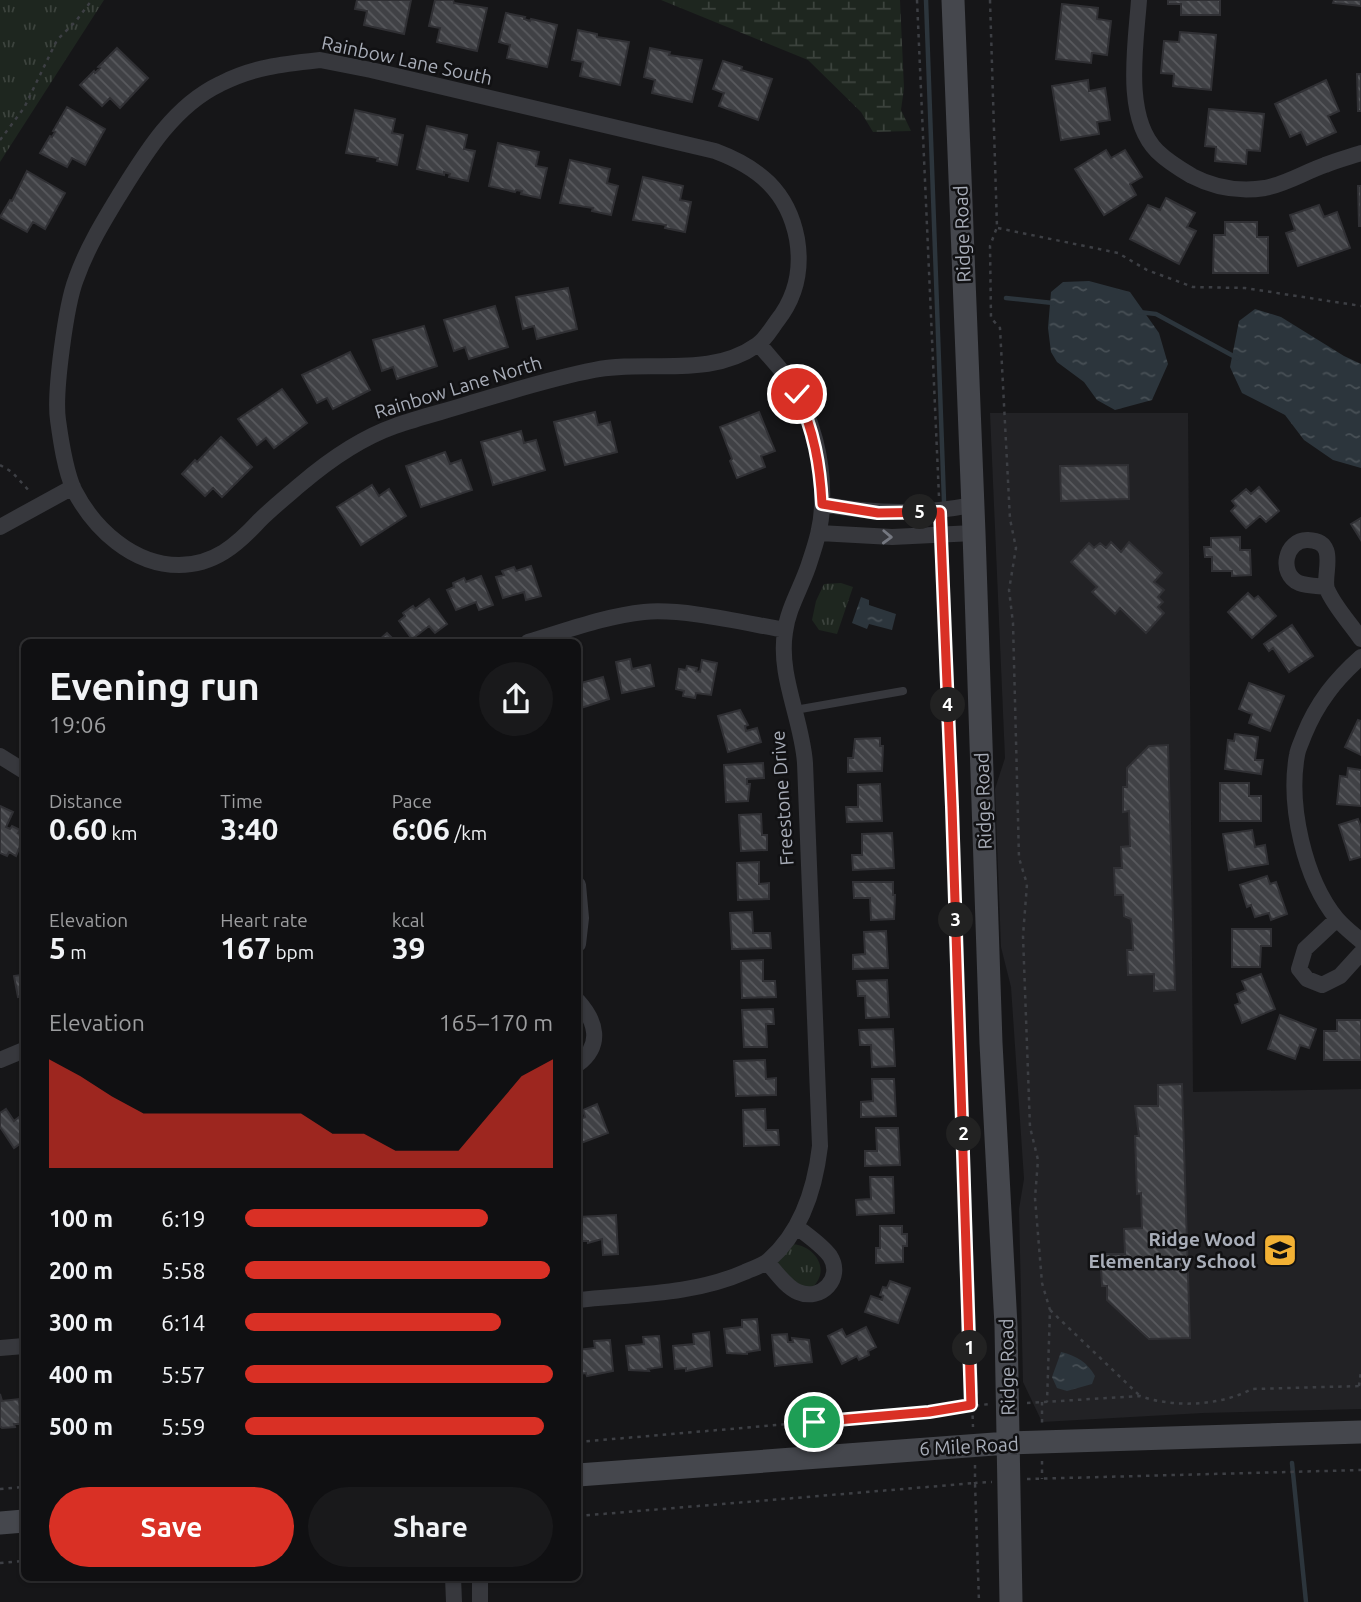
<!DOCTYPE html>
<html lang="en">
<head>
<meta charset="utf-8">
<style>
  :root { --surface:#101012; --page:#19191b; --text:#f1f3f6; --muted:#9c9d9f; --line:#303032; --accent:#d93025 }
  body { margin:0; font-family:Ubuntu,sans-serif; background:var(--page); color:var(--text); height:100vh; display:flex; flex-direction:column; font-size:26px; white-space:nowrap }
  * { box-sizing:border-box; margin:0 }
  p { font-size:23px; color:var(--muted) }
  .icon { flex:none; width:38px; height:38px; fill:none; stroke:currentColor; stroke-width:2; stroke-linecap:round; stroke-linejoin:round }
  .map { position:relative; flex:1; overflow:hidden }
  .panel { position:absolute; left:21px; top:639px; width:560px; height:942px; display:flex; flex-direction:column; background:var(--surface); border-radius:10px; box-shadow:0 2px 5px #0004,0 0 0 2px var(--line) }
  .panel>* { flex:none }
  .pin { position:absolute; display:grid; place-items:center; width:60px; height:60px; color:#fff; margin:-30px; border:4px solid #fff; border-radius:50%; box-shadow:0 2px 7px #0007 }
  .km { position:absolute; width:35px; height:35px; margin:-18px; border-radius:50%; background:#222; color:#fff; font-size:19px; line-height:35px; text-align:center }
  .round { display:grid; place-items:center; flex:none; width:74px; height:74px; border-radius:37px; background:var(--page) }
  .head { display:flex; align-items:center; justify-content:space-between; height:119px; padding:0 28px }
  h1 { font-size:38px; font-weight:700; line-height:52px }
  .figures { display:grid; grid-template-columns:repeat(3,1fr); gap:10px; height:119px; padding:7px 28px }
  .figures div { display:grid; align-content:center }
  .figures b { font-size:30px; font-weight:700 }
  .figures small { font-size:19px; font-weight:400 }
  .figures p { font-size:19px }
  .chart { height:196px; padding:14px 28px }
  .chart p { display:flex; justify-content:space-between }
  .chart svg { width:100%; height:126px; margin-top:7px; fill:var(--accent); opacity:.7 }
  .action { display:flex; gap:14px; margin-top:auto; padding:14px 28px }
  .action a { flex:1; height:80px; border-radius:42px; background:var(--accent); color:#fff; font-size:28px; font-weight:700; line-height:80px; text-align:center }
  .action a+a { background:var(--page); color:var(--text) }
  ul { padding:0 28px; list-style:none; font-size:23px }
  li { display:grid; grid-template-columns:112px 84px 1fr; align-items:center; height:52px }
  li i { height:18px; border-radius:9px; background:var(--accent) }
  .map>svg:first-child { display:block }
  .built { fill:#222225 }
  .grass { fill:url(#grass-tufts) }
  .wetland { fill:url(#wetland-marsh) }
  .water { fill:url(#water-ripples) }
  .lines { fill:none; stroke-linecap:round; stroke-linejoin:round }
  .stream { stroke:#2c353c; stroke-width:4.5 }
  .building { fill:url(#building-back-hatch); stroke:#303034; stroke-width:2 }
  .path { stroke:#3d3f44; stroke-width:2.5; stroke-dasharray:3.5 5; stroke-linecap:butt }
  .lane { stroke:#37383d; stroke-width:8 }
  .street { stroke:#37383d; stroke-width:16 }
  .secondary { stroke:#45474d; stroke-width:23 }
  .oneway { stroke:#757881 }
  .route-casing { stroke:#fff; stroke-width:14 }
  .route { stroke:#d93025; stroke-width:9 }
  .labels { text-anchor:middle; stroke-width:5; stroke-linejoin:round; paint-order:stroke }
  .street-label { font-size:19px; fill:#a8adb8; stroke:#111113 }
  .poi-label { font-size:19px; font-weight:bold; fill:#a8adb8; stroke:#111113; text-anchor:end }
</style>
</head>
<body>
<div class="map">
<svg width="1361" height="1602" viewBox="0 0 1361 1602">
  <defs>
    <pattern id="grass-tufts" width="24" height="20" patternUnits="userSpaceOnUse" patternTransform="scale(1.75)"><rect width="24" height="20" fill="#1e261f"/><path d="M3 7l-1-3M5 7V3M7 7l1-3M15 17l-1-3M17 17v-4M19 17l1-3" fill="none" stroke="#3c433d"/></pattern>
    <pattern id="wetland-marsh" width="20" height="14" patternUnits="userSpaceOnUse" patternTransform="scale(1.75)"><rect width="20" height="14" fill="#1e261f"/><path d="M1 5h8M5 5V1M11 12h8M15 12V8" fill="none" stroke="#3c433d"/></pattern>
    <pattern id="water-ripples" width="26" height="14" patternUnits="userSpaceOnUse" patternTransform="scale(1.75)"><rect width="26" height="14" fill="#2c353c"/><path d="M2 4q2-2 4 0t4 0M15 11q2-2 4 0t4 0" fill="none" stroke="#485056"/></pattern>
    <pattern id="building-back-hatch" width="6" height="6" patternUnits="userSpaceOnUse" patternTransform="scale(1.75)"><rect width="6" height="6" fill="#404145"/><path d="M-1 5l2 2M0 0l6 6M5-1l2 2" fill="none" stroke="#595a5e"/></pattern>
  </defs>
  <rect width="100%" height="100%" fill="#161618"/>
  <path class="built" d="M990 413H1188L1193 1092 1361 1089V1409L1203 1413 1042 1422 1023 1382 1019 1209 1024 1179 1011 987 1001 947 995 789 1005 758Z"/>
  <path class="grass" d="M0 0H104L0 162Z
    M841 583 853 587 837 634 819 630 812 620 816 601 824 584Z
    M789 1244C812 1243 833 1268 812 1288L797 1287 776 1261Z"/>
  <path class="wetland" d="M661 0H900L904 88 901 110 911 131 873 132 861 112 808 60Z"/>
  <path class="water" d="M1089 281 1130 292 1159 333 1168 364 1152 400 1115 410 1097 400 1084 382 1057 362 1051 352 1048 328 1051 292 1063 282Z
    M1255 309 1281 317 1344 356 1361 364V468L1333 460 1304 440 1285 415 1242 393 1230 367 1239 321Z
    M861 597 869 600V605L896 614 892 630 869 624 867 629 852 623Z
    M1061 1352C1077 1356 1087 1362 1095 1376L1092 1384 1067 1391 1057 1388 1052 1377Z"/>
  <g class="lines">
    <path class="stream" d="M926 0 976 1393
      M1006 298 1053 303
      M1139 312 1156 314 1237 358
      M1292 1463 1306 1602"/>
  </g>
  <path class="building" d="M357 0H411L404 34 364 25 367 11 355 9Z
    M435 0H453L454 3 487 8 477 51 437 42 440 28 429 26Z
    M1168 0H1220V15H1181V4H1168Z
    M1334 0H1361V6L1333 3Z
    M1062 4 1098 8 1097 19 1111 21 1107 55 1092 53 1091 63 1056 59Z
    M506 13 525 17 524 19 530 21 531 19 557 25 547 67 507 58 510 45 499 42Z
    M578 30 597 34V37L629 42 620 85 580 76 583 62 572 60Z
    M1180 32 1216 35 1211 90 1173 86 1174 74 1161 73 1164 41 1179 42Z
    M117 48 148 78 120 108 110 98 102 106 80 85 94 71 95 73 100 68 98 67Z
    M650 48 670 52 669 55 702 60 692 102 652 93 655 80 644 77Z
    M723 61 742 67 741 70 772 79 758 120 719 106 724 93 713 89Z
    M1357 74H1361V111H1358Z
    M1088 80 1089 91 1105 88 1110 120 1097 122 1099 134 1061 140 1052 86Z
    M1326 80 1339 111 1328 116 1336 132 1307 145 1301 132 1290 137 1275 104Z
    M67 107 105 129 85 165 72 158 67 167 40 153 50 136 52 137 55 132 53 131Z
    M1209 109 1264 114 1260 151 1247 150 1246 164 1215 161 1216 147 1205 146Z
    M355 110 395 119 392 133 403 135 397 165 377 161 378 158 346 153Z
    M427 126 467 135 464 149 475 151 468 181 449 177 450 174 444 172V175L417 169Z
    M498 143 539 152 536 166 547 168 540 198 521 194 522 191 516 190 515 192 489 186Z
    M1106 150 1111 158 1125 150 1142 177 1130 184 1136 195 1104 215 1075 169Z
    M570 160 610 169 607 183 618 186 611 215 592 211 593 208 560 203Z
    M27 171 65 193 45 229 33 222 27 232 0 217 10 200 12 201Z
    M643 177 683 186 680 200 691 202 685 232 665 228 666 225 633 220Z
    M1358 186H1361V226H1359Z
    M1166 198 1195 213 1187 227 1196 231 1179 264 1130 239 1148 205 1160 210Z
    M1319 205 1324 217 1337 212 1350 248 1298 266 1286 233 1295 230 1290 215Z
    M1225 222H1257V237H1268V273H1213L1214 235H1225Z
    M568 288 577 329 537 339 534 326 523 329 516 297Z
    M495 306 508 347 469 359 465 347 454 351 444 320Z
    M424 326 437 366 397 379 393 367 382 371 373 340Z
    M350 352 370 390 333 409 327 398 317 403 302 375Z
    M282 389 307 423 274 448 266 438 257 445 238 419Z
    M595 412 598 425 610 422 617 452 565 465 554 422Z
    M759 412 775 451 761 456 765 467 737 478 730 461 732 459 720 427Z
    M521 431 524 443 536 440 545 470 493 485 481 442Z
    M221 437 252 467 222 497 213 488 205 496 182 474 195 460 197 462Z
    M445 452 450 464 461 460 472 490 421 507 406 466Z
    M1128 465 1129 499 1061 501 1060 466Z
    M372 485 379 496 389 489 406 516 361 545 337 507Z
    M1259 487 1279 511 1266 522 1260 516 1246 528 1231 511 1236 506 1232 501 1246 489 1251 494Z
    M1361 518V540L1351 524Z
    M1240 537V550H1250L1251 575 1232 576V571H1212V557H1205L1204 547H1211V538Z
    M1111 542 1121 552 1129 542 1162 573 1154 582 1164 590 1158 597 1163 602 1158 607 1164 613 1146 633 1120 608 1115 614 1092 592 1097 587 1071 562 1089 543 1094 548 1100 543 1106 548Z
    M531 566 541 596 526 600 524 592 503 598 496 577 504 575 502 571 514 567 516 571Z
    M481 576 493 605 479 610 476 602 456 610 447 590 454 587 453 583 464 578 466 582Z
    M1248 593 1254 599 1258 596 1276 616 1252 638 1228 612Z
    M429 599 447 624 435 633 429 626 412 639 399 621 405 616 403 613 413 606 415 609Z
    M1292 625 1313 656 1289 672 1273 648 1269 651 1264 644Z
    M387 633 396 642H377Z
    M630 659 632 669 650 665 654 686 622 693 616 662Z
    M702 660 717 663 711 695 696 693 695 698 683 696 684 691 676 689 679 669 686 670 687 666 697 668 696 671 700 672Z
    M578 672 581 683 603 677 609 699 578 709Z
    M1249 683 1284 696 1270 731 1249 723 1252 714 1239 709Z
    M740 710 748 725 745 726 746 731 757 728 761 742 728 752 718 716Z
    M1358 720 1361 721V755L1345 747Z
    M1235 734 1258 737 1255 760H1263L1261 774 1225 769 1228 740 1234 741Z
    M880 738V746H883L882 771 848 772V758H853L855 739Z
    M1168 745 1175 990 1154 991V974L1128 975 1127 950H1133L1132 926 1131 919 1124 916 1123 895H1115L1114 868H1122L1121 847 1130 846 1129 811 1123 812V787H1127V768L1149 746Z
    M763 763 764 778 747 779V784H750L748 801 726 802 724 765Z
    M1348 768 1361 770V806L1337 804 1340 776 1347 777Z
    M1220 783H1249V796H1261V821H1220Z
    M880 784 882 821 847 822 846 807H858V785Z
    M0 806 13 812 6 827 10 829 12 826 20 830 18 833 24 836 16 856 9 852 7 856 0 853Z
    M761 814 762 835H767V850L741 851 739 815Z
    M1358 819 1361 827V857L1350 860 1339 825Z
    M1252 830 1255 847 1265 845 1268 864 1229 870 1223 834Z
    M892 833 894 868 853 870 852 855H862V834Z
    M759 862V884L769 883V899L738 900 737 863Z
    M1267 876 1270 884 1276 882 1287 914 1271 920 1269 913 1255 917 1251 905 1247 907 1240 885Z
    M853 882H893V895H895L894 919 871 920 870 898H854Z
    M752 912 753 933H770L771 948 732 949 730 913Z
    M1232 929H1271V946H1261L1260 967H1232Z
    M886 931 888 968 853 969V955L865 954 864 932Z
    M763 960V981H775L776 997 742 998 741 961Z
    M24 969V996L18 997 14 976 21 975 20 970Z
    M1261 974 1275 1009 1242 1023 1235 1005 1240 1003 1237 994 1246 990 1242 981Z
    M887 980 889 1017 866 1018 865 996H858L857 981Z
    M773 1009 774 1024H766L767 1047H744L742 1010Z
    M1280 1015 1316 1029 1309 1048 1300 1045 1295 1059 1268 1049Z
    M1337 1020H1361V1060H1324V1031H1337Z
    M893 1029 895 1066 872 1067 871 1045H860L859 1030Z
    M765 1060 766 1079 776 1078V1095L736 1096 734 1061Z
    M872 1079H894L896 1116 861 1117V1102L873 1101Z
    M1182 1084 1190 1338 1149 1339 1107 1300V1286H1102L1101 1269H1106L1105 1254H1125L1124 1229 1142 1228 1141 1193 1137 1194 1135 1136H1139L1135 1106H1158V1085Z
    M597 1104 608 1133 578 1144V1120L585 1117 583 1110Z
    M6 1109 14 1121 24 1113V1141L14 1148 0 1127V1113Z
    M765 1109 766 1130H778L779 1145 744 1146 743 1110Z
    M876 1128H898L900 1165 865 1166V1151H877Z
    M870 1177H893L894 1213 857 1215 856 1200 871 1199Z
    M616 1215 618 1254 603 1255 602 1239 588 1243V1241H580L578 1217Z
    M880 1226H902V1234H907V1246H903V1262L876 1263V1248H880Z
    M890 1281 910 1288 898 1323 865 1312 871 1296 882 1300 883 1296 880 1295 883 1287 887 1288Z
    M757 1319 760 1350 747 1352V1354L727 1353 724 1329 742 1327V1320Z
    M866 1327 876 1347 868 1351 869 1355 859 1360 857 1356 842 1364 828 1336 842 1329 846 1337Z
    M709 1332 712 1366 686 1371V1368L675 1369 673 1346 694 1344 693 1334Z
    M787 1334 788 1342H793L792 1338 809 1340 812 1362 775 1366 772 1335Z
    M659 1336 662 1367 648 1369 649 1371 629 1370 626 1346 644 1344 643 1337Z
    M610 1340 613 1371 587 1376 586 1373 579 1374 578 1350 595 1348 594 1341Z
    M0 1394 2 1401 19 1399 21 1424H14L15 1427 2 1428 0 1426Z"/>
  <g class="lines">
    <path class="path" d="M917 0 939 497
      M990 0 997 227 990 246 991 318 1000 328 1010 519 1016 548 1009 590 1013 623 1019 858 1027 884 1023 936 1030 1127 1038 1160 1035 1198 1042 1283 1050 1310 1047 1402
      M0 140 24 108 57 40 76 21 92 0
      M998 228 1118 253 1147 270 1193 287 1245 288 1361 306
      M0 465 12 472 31 493
      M942 549 973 1427
      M1050 1310 1139 1395
      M1359 1386 1361 1371
      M1042 1402V1423
      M1027 1403 1140 1396C1174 1408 1220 1406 1252 1389L1361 1386
      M578 1442 929 1412 989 1404
      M1042 1461V1479
      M975 1465V1483L992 1482
      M1027 1479 1361 1470
      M0 1489 24 1487
      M578 1516 975 1483 979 1602
      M0 1563 24 1561"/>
    <path class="lane" d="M795 710 903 691"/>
    <path class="street" d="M1139 0C1136 43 1123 117 1157 151 1167 161 1180 169 1192 176 1215 188 1239 192 1265 188 1286 184 1305 172 1325 165 1337 160 1349 157 1361 153
      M320 60 371 70 715 151C758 167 788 191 797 239 802 269 796 297 777 321 771 329 765 340 757 345 709 379 648 359 594 370 552 378 512 391 471 403 446 411 420 417 395 426 361 438 328 461 301 484 287 496 272 508 259 521 237 545 214 565 179 565 133 565 94 529 74 490 65 470 61 442 58 420 54 393 66 305 76 279 87 248 103 222 120 194 146 152 174 106 220 84 253 67 283 64 320 60Z
      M822 504C873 514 922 515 972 505
      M0 527 73 487
      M819 533 892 537 974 533
      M1326 587C1318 586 1307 586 1299 583 1278 574 1285 539 1308 540 1340 541 1322 575 1327 589 1334 606 1350 623 1361 639
      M528 642C566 631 605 616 644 612 682 608 745 623 785 630
      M1361 657C1335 680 1317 703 1304 735 1302 741 1298 748 1297 755 1288 805 1304 879 1337 919 1344 927 1353 934 1361 941
      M0 756 24 771
      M578 885 581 918 578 944
      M1337 919 1305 949 1299 969 1307 979 1322 985 1340 976 1361 953
      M578 1001C596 1021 603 1045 578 1064
      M0 1060 24 1050
      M767 1262C776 1272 786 1287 798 1292 821 1302 844 1278 830 1256 822 1245 807 1235 797 1227
      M578 1300C634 1294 693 1295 745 1272 753 1268 763 1266 769 1260 802 1231 815 1189 820 1146L805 763C802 719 778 676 785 632 788 607 803 585 810 561 816 543 822 524 822 504 824 463 813 416 789 381 781 368 769 357 759 344
      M0 1348 24 1346
      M453 1577 454 1602
      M480 1577V1602"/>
    <path class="secondary" d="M953 0 974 533 991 1043 1006 1326 1011 1602
      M578 1475 1008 1443 1361 1432
      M0 1523 24 1521"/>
  </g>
  <defs><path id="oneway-chevron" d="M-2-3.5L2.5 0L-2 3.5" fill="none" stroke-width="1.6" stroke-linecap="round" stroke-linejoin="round" transform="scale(1.75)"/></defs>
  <use class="oneway" href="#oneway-chevron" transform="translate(887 537) rotate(2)"/>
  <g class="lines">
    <g class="route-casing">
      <path id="route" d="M797 394C814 431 820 465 822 504L878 513 940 512 952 807 971 1405 929 1412 814 1422"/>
    </g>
    <use href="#route" class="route"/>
  </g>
  <defs>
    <g id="school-square" transform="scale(1.75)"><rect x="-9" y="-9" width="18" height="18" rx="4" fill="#f2b134" stroke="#111113"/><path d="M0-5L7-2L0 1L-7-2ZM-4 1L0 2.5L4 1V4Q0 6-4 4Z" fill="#111"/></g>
  </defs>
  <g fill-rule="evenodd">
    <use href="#school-square" x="1280" y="1250"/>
  </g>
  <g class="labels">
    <g class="street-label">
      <text transform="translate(407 60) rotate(12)" y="7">Rainbow Lane South</text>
      <text transform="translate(962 234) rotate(-92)" y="7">Ridge Road</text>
      <text transform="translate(458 387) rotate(-17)" y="7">Rainbow Lane North</text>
      <text transform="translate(782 798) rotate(-94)" y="7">Freestone Drive</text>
      <text transform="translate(983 801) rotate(-92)" y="7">Ridge Road</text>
      <text transform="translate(1007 1367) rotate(-91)" y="7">Ridge Road</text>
      <text transform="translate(969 1446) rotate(-3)" y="7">6 Mile Road</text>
    </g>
    <g class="poi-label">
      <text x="1256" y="1246">Ridge Wood<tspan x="1256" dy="22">Elementary School</tspan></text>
    </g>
  </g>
</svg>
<div class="pin" style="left:814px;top:1422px;background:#1e9e55"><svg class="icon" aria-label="arrive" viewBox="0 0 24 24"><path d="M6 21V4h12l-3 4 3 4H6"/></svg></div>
<div class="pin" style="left:797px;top:394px;background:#d93025"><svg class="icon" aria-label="check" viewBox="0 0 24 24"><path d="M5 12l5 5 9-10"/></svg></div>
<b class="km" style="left:970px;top:1348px">1</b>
<b class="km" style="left:964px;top:1134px">2</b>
<b class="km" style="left:956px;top:920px">3</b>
<b class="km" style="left:948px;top:705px">4</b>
<b class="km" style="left:920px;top:512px">5</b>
<section class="panel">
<div class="head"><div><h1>Evening run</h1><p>19:06</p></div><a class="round"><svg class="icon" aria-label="share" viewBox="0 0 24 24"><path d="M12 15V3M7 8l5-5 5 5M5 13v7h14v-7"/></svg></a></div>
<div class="figures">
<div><p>Distance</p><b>0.60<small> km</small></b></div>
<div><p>Time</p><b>3:40</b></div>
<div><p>Pace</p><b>6:06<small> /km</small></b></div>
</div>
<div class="figures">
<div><p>Elevation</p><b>5<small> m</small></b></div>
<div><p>Heart rate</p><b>167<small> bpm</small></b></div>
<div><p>kcal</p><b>39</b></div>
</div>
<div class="chart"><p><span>Elevation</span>165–170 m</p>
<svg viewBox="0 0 160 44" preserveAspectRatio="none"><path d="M0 44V6L10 12L20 19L30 25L40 25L50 25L60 25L70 25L80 25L90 32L100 32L110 38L120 38L130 38L140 25L150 12L160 6V44z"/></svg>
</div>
<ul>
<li><b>100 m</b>6:19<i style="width:79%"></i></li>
<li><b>200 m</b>5:58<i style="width:99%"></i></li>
<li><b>300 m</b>6:14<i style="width:83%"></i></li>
<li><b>400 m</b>5:57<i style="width:100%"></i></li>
<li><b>500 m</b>5:59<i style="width:97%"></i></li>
</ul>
<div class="action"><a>Save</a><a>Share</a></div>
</section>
</div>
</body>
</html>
